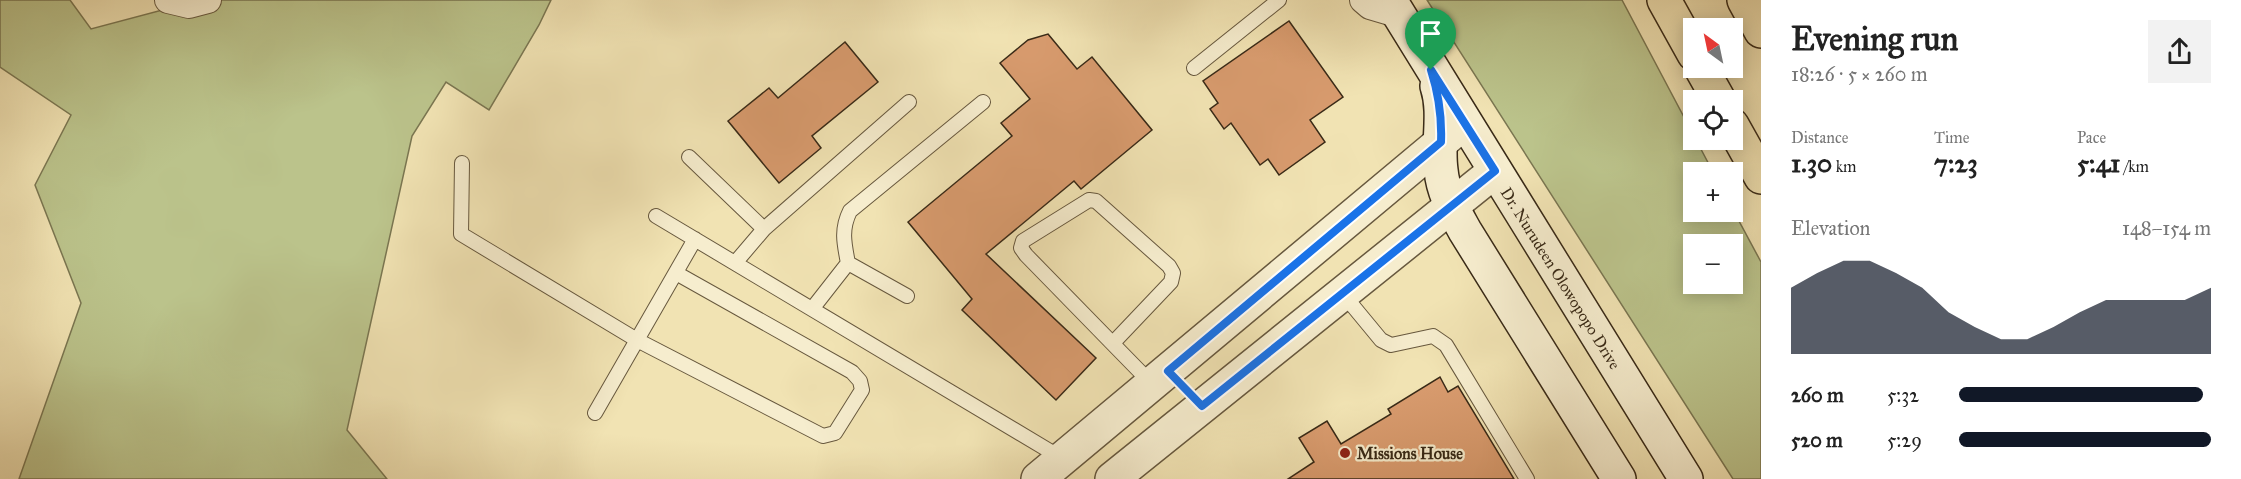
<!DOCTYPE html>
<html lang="en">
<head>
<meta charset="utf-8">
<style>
  :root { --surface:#fff; --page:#f2f2f2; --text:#222; --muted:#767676; --accent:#111827 }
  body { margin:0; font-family:"IM FELL Great Primer",serif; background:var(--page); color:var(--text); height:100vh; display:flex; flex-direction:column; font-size:22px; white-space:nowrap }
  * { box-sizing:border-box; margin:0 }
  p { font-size:20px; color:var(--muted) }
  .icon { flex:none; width:33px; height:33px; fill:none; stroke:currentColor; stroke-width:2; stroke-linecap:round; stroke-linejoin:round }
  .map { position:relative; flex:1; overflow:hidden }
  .panel { display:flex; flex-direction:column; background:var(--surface); width:480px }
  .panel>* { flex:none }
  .needle { width:39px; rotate:327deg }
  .controls { position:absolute; left:1683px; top:18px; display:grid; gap:12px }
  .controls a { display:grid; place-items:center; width:60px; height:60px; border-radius:0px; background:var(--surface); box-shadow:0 3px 15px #0003; font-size:30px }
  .pin { position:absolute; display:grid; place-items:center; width:51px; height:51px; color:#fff; margin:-62px -26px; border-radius:50% 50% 50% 0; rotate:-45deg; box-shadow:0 0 6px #0007 }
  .pin .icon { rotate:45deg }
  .round { display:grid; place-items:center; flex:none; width:63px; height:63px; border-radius:0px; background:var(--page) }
  .overview { display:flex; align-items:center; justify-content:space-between; height:102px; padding:0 30px }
  h1 { font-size:33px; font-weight:700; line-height:45px }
  .stats { display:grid; grid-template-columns:repeat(3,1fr); gap:9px; height:102px; padding:6px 30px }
  .stats div { display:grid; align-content:center }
  .stats b { font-size:26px; font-weight:700 }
  .stats small { font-size:16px; font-weight:400 }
  .stats p { font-size:16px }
  .chart { height:168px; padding:12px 30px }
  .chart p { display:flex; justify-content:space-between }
  .chart svg { width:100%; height:108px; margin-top:6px; fill:var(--accent); opacity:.7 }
  ul { padding:0 30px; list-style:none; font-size:20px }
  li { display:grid; grid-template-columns:96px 72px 1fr; align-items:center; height:45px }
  li i { height:15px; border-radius:8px; background:var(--accent) }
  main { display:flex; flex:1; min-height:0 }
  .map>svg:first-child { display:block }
  .green { fill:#bbc38b; stroke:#7a7651; stroke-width:1.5; fill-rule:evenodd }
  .building { fill:#d89b6e; stroke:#392a17; stroke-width:1.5 }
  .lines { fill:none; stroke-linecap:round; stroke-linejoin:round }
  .service-casing { stroke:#67583e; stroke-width:16 }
  .minor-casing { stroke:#67583e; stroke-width:28 }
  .tertiary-casing { stroke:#67583e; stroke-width:36 }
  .secondary-casing { stroke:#392a17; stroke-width:36 }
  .motorway-casing { stroke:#392a17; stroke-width:36 }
  .service { stroke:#f6edce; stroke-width:14 }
  .minor { stroke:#f6edce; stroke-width:26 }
  .tertiary { stroke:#f6edce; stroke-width:33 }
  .secondary { stroke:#f6edce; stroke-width:33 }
  .motorway { stroke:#f1e3b3; stroke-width:33 }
  .route-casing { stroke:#fff; stroke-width:12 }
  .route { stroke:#1a73e8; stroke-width:8 }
  .poi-dot { fill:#8f2418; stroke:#f6edce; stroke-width:2 }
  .labels { text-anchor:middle; stroke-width:4.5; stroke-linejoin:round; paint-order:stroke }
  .street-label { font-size:16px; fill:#392a17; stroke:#f6edce }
  .poi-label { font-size:16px; font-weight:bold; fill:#392a17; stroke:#f6edce; text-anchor:start }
</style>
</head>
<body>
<main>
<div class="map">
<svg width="1761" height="479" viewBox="0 0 1761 479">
  <rect width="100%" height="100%" fill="#f1e3b3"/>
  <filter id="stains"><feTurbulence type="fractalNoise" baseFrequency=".00333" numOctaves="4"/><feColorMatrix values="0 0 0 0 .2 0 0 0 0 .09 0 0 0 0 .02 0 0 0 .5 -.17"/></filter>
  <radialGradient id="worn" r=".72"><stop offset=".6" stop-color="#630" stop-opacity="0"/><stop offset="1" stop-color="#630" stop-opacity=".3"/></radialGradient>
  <path class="green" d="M0 0H70L91 29 200 0H551L539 25 489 110 446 82 412 136 347 430 387 479H19L81 303 35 185 71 115 0 67Z
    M1427 0H1622L1713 172H1694V212H1732L1733 210 1761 262V479H1733ZM1694 244H1732V284H1694Z"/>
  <path class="building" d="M1289 21 1343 97 1310 120 1325 142 1279 175 1268 159 1260 165 1231 123 1224 129 1210 109 1218 103 1203 81Z
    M1048 34 1077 69 1092 57 1152 130 1081 189 1074 181 986 254 1096 358 1056 400 962 310 972 299 908 222 1012 136 1001 123 1030 99 1000 63 1028 40Z
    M845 42 878 82 812 136 821 148 779 183 728 121 769 88 778 98Z
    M1440 377 1448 392 1458 386 1514 479H1288L1314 462 1299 438 1327 421 1341 444 1391 414 1388 409Z"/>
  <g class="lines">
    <g class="service-casing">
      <path id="service" d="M1194 68 1279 0
        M689 157 764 229
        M462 163 461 234 637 340 823 436 835 433 862 390 860 381 852 372 676 273
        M656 216 1063 459
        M735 263 764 229 909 102
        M848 263 907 296
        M1343 294 1381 340 1391 345 1433 336 1446 345 1527 479
        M812 309 848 263C844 243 841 229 850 211L983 102
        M1113 343 1171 282 1173 273 1169 266 1096 201 1089 200 1023 241 1021 248 1026 255 1152 384
        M595 413 695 239"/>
    </g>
    <g class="minor-casing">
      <path id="minor" d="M168 0 189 5 208 0
        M1363 0 1370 6 1397 14"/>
    </g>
    <g class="tertiary-casing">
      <path id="tertiary" d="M1038 479 1458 128
        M1112 479 1495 171"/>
    </g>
    <g class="secondary-casing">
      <path id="secondary" d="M1390 0 1686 479
        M1437 86C1446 114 1437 142 1441 170 1443 193 1454 211 1465 231L1619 479"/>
    </g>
    <g class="motorway-casing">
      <path id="motorway" d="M1664 0 1694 54
        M1744 0 1761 31
        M1701 68 1719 100
        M1732 125 1761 177"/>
    </g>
    <use href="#service" class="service"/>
    <use href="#minor" class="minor"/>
    <use href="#tertiary" class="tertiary"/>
    <use href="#secondary" class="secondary"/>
    <use href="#motorway" class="motorway"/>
  </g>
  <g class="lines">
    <g class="route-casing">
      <path id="route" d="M1431 70 1495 171 1202 406 1168 371 1441 142C1442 117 1439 95 1431 70Z"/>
    </g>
    <use href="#route" class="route"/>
  </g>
  <circle class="poi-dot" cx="1345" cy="453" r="6"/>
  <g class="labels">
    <g class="street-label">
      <text transform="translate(1561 278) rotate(58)" y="6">Dr. Nurudeen Olowopopo Drive</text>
    </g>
    <g class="poi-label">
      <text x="1357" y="459">Missions House</text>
    </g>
  </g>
  <rect width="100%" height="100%" filter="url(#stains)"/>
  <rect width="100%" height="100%" fill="url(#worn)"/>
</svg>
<div class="controls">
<a><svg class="needle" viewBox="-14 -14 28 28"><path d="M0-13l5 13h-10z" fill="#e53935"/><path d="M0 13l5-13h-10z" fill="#767676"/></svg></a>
<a><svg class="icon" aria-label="locate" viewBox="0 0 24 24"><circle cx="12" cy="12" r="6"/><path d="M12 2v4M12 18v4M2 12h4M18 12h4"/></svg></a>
<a>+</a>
<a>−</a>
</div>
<div class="pin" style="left:1431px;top:70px;background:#1e9e55"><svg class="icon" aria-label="arrive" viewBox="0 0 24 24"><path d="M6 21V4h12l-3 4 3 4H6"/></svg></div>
</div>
<section class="panel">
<div class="overview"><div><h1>Evening run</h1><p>18:26 · 5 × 260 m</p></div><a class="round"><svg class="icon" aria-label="share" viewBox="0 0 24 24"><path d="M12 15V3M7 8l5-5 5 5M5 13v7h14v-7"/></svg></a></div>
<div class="stats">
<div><p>Distance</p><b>1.30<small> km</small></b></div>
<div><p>Time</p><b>7:23</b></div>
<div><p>Pace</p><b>5:41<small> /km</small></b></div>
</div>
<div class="chart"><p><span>Elevation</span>148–154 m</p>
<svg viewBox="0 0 160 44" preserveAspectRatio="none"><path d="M0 44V17L10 11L20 6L30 6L40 11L50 17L60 27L70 33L80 38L90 38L100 33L110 27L120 22L130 22L140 22L150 22L160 17V44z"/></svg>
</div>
<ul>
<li><b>260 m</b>5:32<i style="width:97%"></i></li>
<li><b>520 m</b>5:29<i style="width:100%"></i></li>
</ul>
</section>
</main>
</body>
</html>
